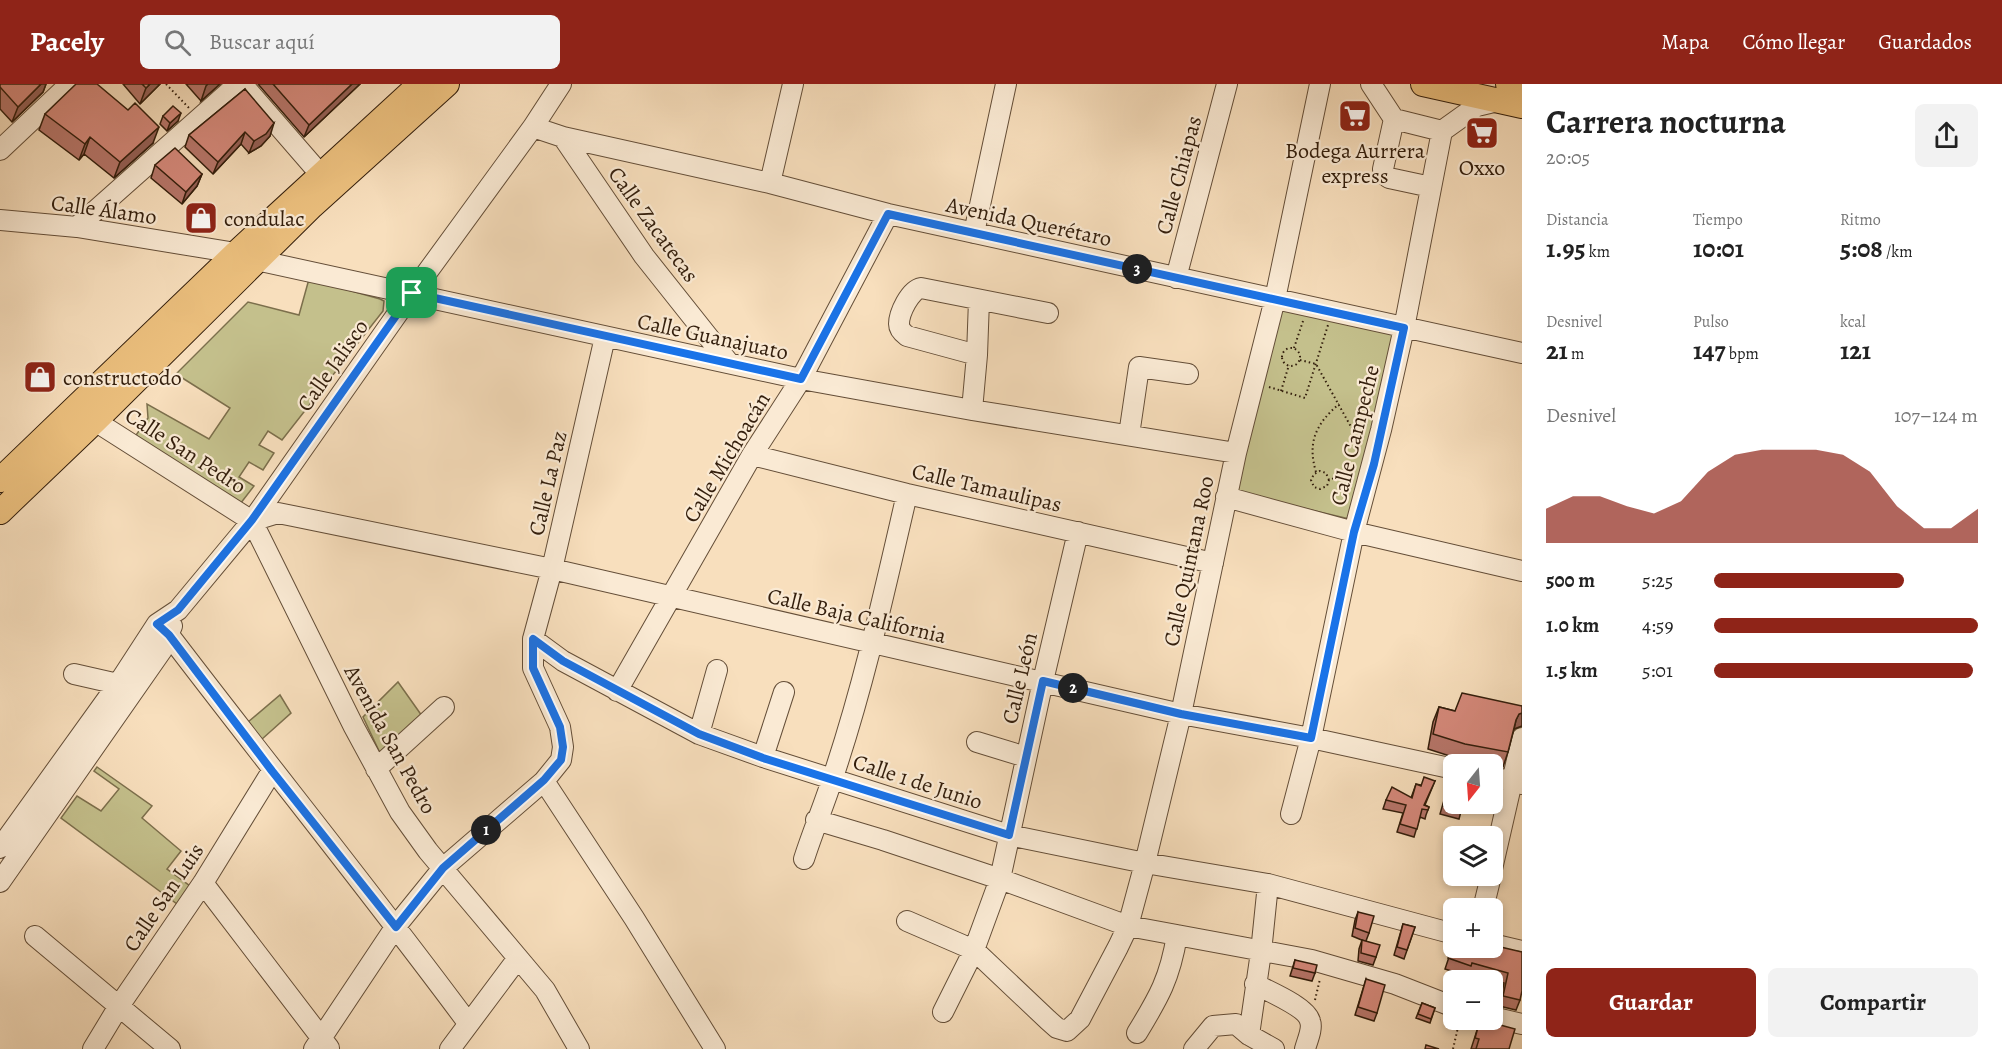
<!DOCTYPE html>
<html lang="es">
<head>
<meta charset="utf-8">
<style>
  :root { --surface:#fff; --page:#f2f2f2; --text:#222; --muted:#767676; --accent:#8f2418 }
  body { margin:0; font-family:Alegreya,serif; background:var(--page); color:var(--text); height:100vh; display:flex; flex-direction:column; font-size:22px; white-space:nowrap }
  * { box-sizing:border-box; margin:0 }
  p { font-size:20px; color:var(--muted) }
  .icon { flex:none; width:33px; height:33px; fill:none; stroke:currentColor; stroke-width:2; stroke-linecap:round; stroke-linejoin:round }
  .map { position:relative; flex:1; overflow:hidden }
  .panel { display:flex; flex-direction:column; background:var(--surface); width:480px }
  .panel>* { flex:none }
  .needle { width:39px; rotate:197deg }
  .buttons { position:absolute; left:1443px; top:670px; display:grid; gap:12px }
  .buttons a { display:grid; place-items:center; width:60px; height:60px; border-radius:9px; background:var(--surface); box-shadow:0 3px 9px #0003; font-size:30px }
  .pin { position:absolute; display:grid; place-items:center; width:51px; height:51px; color:#fff; margin:-26px; border-radius:12px; box-shadow:0 3px 9px #0006 }
  .km { position:absolute; width:30px; height:30px; margin:-15px; border-radius:50%; background:#222; color:#fff; font-size:16px; line-height:30px; text-align:center }
  .round { display:grid; place-items:center; flex:none; width:63px; height:63px; border-radius:9px; background:var(--page) }
  .summary { display:flex; align-items:center; justify-content:space-between; height:102px; padding:0 24px }
  h1 { font-size:33px; font-weight:700; line-height:45px }
  .stats { display:grid; grid-template-columns:repeat(3,1fr); gap:9px; height:102px; padding:6px 24px }
  .stats div { display:grid; align-content:center }
  .stats b { font-size:26px; font-weight:700 }
  .stats small { font-size:16px; font-weight:400 }
  .stats p { font-size:16px }
  .chart { height:168px; padding:12px 24px }
  .chart p { display:flex; justify-content:space-between }
  .chart svg { width:100%; height:108px; margin-top:6px; fill:var(--accent); opacity:.7 }
  .action { display:flex; gap:12px; margin-top:auto; padding:12px 24px }
  .action a { flex:1; height:69px; border-radius:9px; background:var(--accent); color:#fff; font-size:24px; font-weight:700; line-height:69px; text-align:center }
  .action a+a { background:var(--page); color:var(--text) }
  ul { padding:0 24px; list-style:none; font-size:20px }
  li { display:grid; grid-template-columns:96px 72px 1fr; align-items:center; height:45px }
  li i { height:15px; border-radius:8px; background:var(--accent) }
  header { display:flex; align-items:center; gap:36px; box-sizing:border-box; height:84px; padding:0 30px; background:var(--accent); color:#fff }
  header strong { font-size:28px }
  nav { display:flex; gap:33px; margin-inline-start:auto; font-size:21px }
  .search { width:420px; height:54px; background:var(--page); display:flex; align-items:center; gap:15px; box-sizing:border-box; padding:0 21px; border-radius:9px; color:var(--muted); font-size:22px }
  main { display:flex; flex:1; min-height:0 }
  .map>svg:first-child { display:block }
  .green { fill:#c4c08c; stroke:#7c6f4c; stroke-width:1.5 }
  .lines { fill:none; stroke-linecap:round; stroke-linejoin:round }
  .minor-casing { stroke:#644e38; stroke-width:22 }
  .major-casing { stroke:#331e0c; stroke-width:26 }
  .path { stroke:#331e0c; stroke-width:2; stroke-dasharray:1.5 3; stroke-linecap:butt }
  .minor { stroke:#faead4; stroke-width:20 }
  .major { stroke:#ecc07e; stroke-width:24 }
  .wall { fill:#b7766a; stroke:#331e0c; stroke-width:1.5 }
  .shaded-wall { fill:#956056; stroke:#331e0c; stroke-width:1.5 }
  .building { fill:#d5897b; stroke:#331e0c; stroke-width:1.5 }
  .route-casing { stroke:#fff; stroke-width:12 }
  .route { stroke:#1a73e8; stroke-width:8 }
  .labels { text-anchor:middle; stroke-width:4.5; stroke-linejoin:round; paint-order:stroke }
  .poi-label { font-size:22px; fill:#331e0c; stroke:#faead4 }
  .street-label { font-size:22px; fill:#331e0c; stroke:#faead4 }
</style>
</head>
<body>
<header>
<strong>Pacely</strong>
<div class="search"><svg class="icon" aria-label="search" viewBox="0 0 24 24"><circle cx="10" cy="10" r="6"/><path d="M15 15l6 6"/></svg>Buscar aquí</div>
<nav><a>Mapa</a><a>Cómo llegar</a><a>Guardados</a></nav>
</header>
<main>
<div class="map">
<svg width="1522" height="965" viewBox="0 0 1522 965">
  <rect width="100%" height="100%" fill="#f8dfbd"/>
  <filter id="stains"><feTurbulence type="fractalNoise" baseFrequency=".00333" numOctaves="4"/><feColorMatrix values="0 0 0 0 .2 0 0 0 0 .09 0 0 0 0 .02 0 0 0 .5 -.17"/></filter>
  <radialGradient id="worn" r=".72"><stop offset=".6" stop-color="#630" stop-opacity="0"/><stop offset="1" stop-color="#630" stop-opacity=".3"/></radialGradient>
  <path class="green" d="M309 195 380 215 384 217 383 227 282 356 268 347 259 361 274 369 263 386 249 378 239 393 254 402 237 424 134 354 148 334 147 320 209 355 230 324 176 290 248 218 299 231Z
    M1276 217 1402 245 1358 437 1230 407Z
    M398 598 422 632 381 671 363 633Z
    M280 611 291 629 261 656 248 638Z
    M97 683 152 722 142 734 181 767 167 785 190 802 177 820 61 734 77 712 101 727 119 705 94 687Z"/>
  <g class="lines">
    <g class="minor-casing">
      <path id="minor" d="M242 0 321 91
        M1371 0 1394 35 1442 47
        M1394 35 1383 85 1384 90 1389 94 1431 103
        M533 43 563 53 644 172 729 279
        M563 53 770 99 888 130 1522 269
        M0 66 70 0
        M770 99 793 0
        M0 136 77 143 236 169
        M77 143 238 0
        M974 149 1006 0
        M256 176 801 295 972 326 1236 369
        M1176 194 1227 0
        M977 271 907 252C903 249 899 245 899 240 899 229 910 206 921 204L1048 229
        M972 326 977 271 979 216
        M95 337 252 437
        M1129 351 1139 283 1188 290
        M752 371 907 410 1213 479
        M1226 413 1354 448 1522 487
        M252 437 278 429 293 432 552 485 1181 630 1311 654 1454 685
        M252 437 354 643 400 728 428 767 545 906 579 965
        M157 540 169 551C268 681 371 808 468 939
        M533 555 563 577 699 650 763 673 1009 751 1145 779 1268 800 1454 850
        M74 590 118 600
        M617 607 752 371 801 295 888 130
        M699 650 717 586
        M977 658 1026 673
        M763 673 784 608
        M376 685 444 623
        M1492 693 1522 700
        M544 697 634 834 715 965
        M1291 730 1311 654 1354 448 1381 346 1404 244 1442 47 1477 22 1498 17
        M816 736 883 756 1000 795 1128 842 1312 876 1395 900 1454 923
        M0 764 118 600 157 540 178 526 252 437 412 209 533 43 561 0
        M804 775C813 747 824 721 833 693 864 601 885 505 907 410
        M1492 785 1522 654
        M0 798 162 566 172 542
        M203 799 329 964
        M1483 825 1491 792
        M907 837 974 866 1048 936 1057 944 1067 947 1080 935 1118 863 1128 842 1145 779 1181 630 1236 369 1275 215 1320 0
        M35 852 170 965
        M1492 860 1522 867
        M1255 900C1268 907 1307 923 1310 937 1313 945 1307 957 1305 965
        M943 928 974 866 1000 795 1043 597 1078 448
        M1492 933 1522 940
        M1137 949C1159 913 1170 894 1177 851
        M1249 951 1261 868 1268 800
        M93 965 119 922 203 799 272 687
        M314 965 396 842 443 784 544 697 561 676 563 663 560 643 533 584V555L552 485 605 253
        M450 965 518 874
        M1194 965 1213 942 1236 940 1249 951 1274 965"/>
    </g>
    <g class="major-casing">
      <path id="major" d="M1423 0 1522 22
        M1508 0 1522 3
        M0 396 236 169 420 0
        M0 428 95 337 312 122 447 0"/>
    </g>
    <path class="path" d="M166 0 189 24
      M1294 264 1303 237
      M1282 273a9 9 0 1 1 18 0a9 9 0 1 1-18 0Z
      M1300 276 1316 280 1360 359
      M1269 303 1305 314 1328 241
      M1281 307 1289 281
      M1316 388C1307 358 1316 340 1339 320
      M1329 396 1326 389 1320 387 1314 390 1311 396 1314 403 1320 405 1327 402 1329 396 1353 387
      M1315 916 1320 895
      M1453 965 1459 939"/>
    <use href="#minor" class="minor"/>
    <use href="#major" class="major"/>
  </g>
  <path class="wall" d="M0 0H46L43 8 12 38 0 25Z
    M123 0H160L140 20Z
    M186 0H220L201 17Z
    M258 0H360L304 53Z
    M245 5 270 52 261 62 249 69 241 60 213 90 185 63 189 51Z
    M45 30 153 59 114 94 84 70 79 76 39 46Z
    M163 32 178 37 167 47 160 40Z
    M155 81 202 90 197 102 182 120 151 94Z
    M1522 622V642L1514 645 1508 668 1503 683 1459 675 1428 665 1433 638 1439 623 1455 627Z
    M1452 689 1463 720 1459 735 1440 730Z
    M1435 697 1425 721 1429 723 1426 731 1425 735 1420 733 1414 753 1397 748 1403 729 1383 725 1386 716 1411 714 1416 700 1421 701Z
    M1358 828 1369 849 1366 857 1376 873 1373 881 1358 877 1359 865 1362 856 1364 857 1352 852 1355 836Z
    M1403 840 1415 843 1404 875 1394 871Z
    M1454 858 1522 868 1520 916 1516 926 1499 922 1504 899 1468 889 1467 892 1445 885Z
    M1295 876 1315 889 1312 897 1290 892Z
    M1366 895 1377 929 1374 937 1355 931Z
    M1422 919 1435 924 1430 939 1416 934Z
    M1479 940 1509 965H1471Z"/>
  <path class="shaded-wall" d="M41 0H46L43 8 12 38 18 23Z
    M150 0H160L140 20 146 4Z
    M208 0H220L201 17 206 2Z
    M352 0H360L304 53 309 41Z
    M181 29 178 37 167 47 170 39Z
    M274 39 270 52 261 62 249 69 254 57Z
    M159 43 153 59 114 94 120 78Z
    M245 48 241 60 213 90 218 78Z
    M90 53 84 70 79 76 85 60Z
    M202 90 197 102 182 120 186 108Z
    M1522 629V642L1514 645 1516 636 1519 630Z"/>
  <path class="building" d="M0 0H41L18 23 0 3Z
    M76 0H97L128 26 135 19 159 43 120 78 90 53 85 60 45 30Z
    M142 0H150L146 4Z
    M273 0H352L309 41Z
    M245 5 274 39 266 50 254 57 245 48 218 78 189 51Z
    M173 22 181 29 170 39 163 32Z
    M175 64 202 90 186 108 155 81Z
    M1462 609 1522 622V629L1519 630 1516 636 1508 668 1465 660 1433 650 1439 623 1455 627Z
    M1452 689 1454 690V720H1463L1462 727 1443 722Z
    M1424 693 1435 697 1424 721 1429 723 1428 726 1422 725 1417 745 1400 740 1406 721 1386 716 1392 703 1412 714 1416 700 1421 702Z
    M1358 828 1374 832 1369 849 1355 844Z
    M1403 840 1415 843 1407 866 1397 863Z
    M1362 856 1380 861 1376 873 1361 869Z
    M1454 859V864H1492V861L1522 868V907L1520 916 1503 912 1508 889 1472 879 1471 882 1448 874Z
    M1295 876 1317 881 1315 889 1293 884Z
    M1366 895 1385 901 1377 929 1358 923Z
    M1422 919 1435 924 1431 935 1418 930Z
    M1493 939 1515 945 1509 965H1476L1479 955 1475 954 1479 940 1491 943Z
    M1426 961 1439 965H1425Z"/>
  <g class="lines">
    <g class="route-casing">
      <path id="route" d="M888 130 1404 244 1374 380 1354 448 1311 654 1181 630 1043 597 1009 751 763 674 699 650 563 577 533 555V584L560 643 563 663 561 676 544 696 443 784 396 843 272 687 169 551 157 540 178 526 252 436 412 209 801 295Z"/>
    </g>
    <use href="#route" class="route"/>
  </g>
  <defs>
    <g id="supermarket-square" transform="scale(1.725)"><rect x="-9" y="-9" width="18" height="18" rx="4" fill="#8f2418" stroke="#faead4"/><path d="M-6-5.5h2.5l.6 2H6L4.5 2H-2.5L-4.4-4H-6ZM-1.5 3.2a1.3 1.3 0 1 0 .1 0ZM3 3.2a1.3 1.3 0 1 0 .1 0Z" fill="#fff"/></g>
    <g id="shop-square" transform="scale(1.725)"><rect x="-9" y="-9" width="18" height="18" rx="4" fill="#8f2418" stroke="#faead4"/><path d="M-5-2.5h2.3a2.7 3.5 0 0 1 5.4 0H5L5.5 6h-11ZM-1.5-2.5h3a1.5 2.3 0 0 0-3 0Z" fill="#fff"/></g>
  </defs>
  <g fill-rule="evenodd">
    <use href="#supermarket-square" x="1355" y="32"/>
    <use href="#supermarket-square" x="1482" y="49"/>
    <use href="#shop-square" x="201" y="134"/>
    <use href="#shop-square" x="40" y="293"/>
  </g>
  <g class="labels">
    <g class="poi-label">
      <text x="1355" y="74">Bodega Aurrera<tspan x="1355" dy="25">express</tspan></text>
      <text x="1482" y="91">Oxxo</text>
      <text x="224" y="142" text-anchor="start">condulac</text>
      <text x="63" y="301" text-anchor="start">constructodo</text>
    </g>
    <g class="street-label">
      <text transform="translate(1178 91) rotate(-75)" y="8">Calle Chiapas</text>
      <text transform="translate(104 125) rotate(8)" y="8">Calle Álamo</text>
      <text transform="translate(1029 137) rotate(12)" y="8">Avenida Querétaro</text>
      <text transform="translate(654 140) rotate(54)" y="8">Calle Zacatecas</text>
      <text transform="translate(713 252) rotate(12)" y="8">Calle Guanajuato</text>
      <text transform="translate(332 281) rotate(-55)" y="8">Calle Jalisco</text>
      <text transform="translate(1354 351) rotate(-76)" y="8">Calle Campeche</text>
      <text transform="translate(186 366) rotate(33)" y="8">Calle San Pedro</text>
      <text transform="translate(726 373) rotate(-59)" y="8">Calle Michoacán</text>
      <text transform="translate(547 399) rotate(-77)" y="8">Calle La Paz</text>
      <text transform="translate(987 403) rotate(13)" y="8">Calle Tamaulipas</text>
      <text transform="translate(1188 477) rotate(-78)" y="8">Calle Quintana Roo</text>
      <text transform="translate(857 531) rotate(13)" y="8">Calle Baja California</text>
      <text transform="translate(1019 594) rotate(-77)" y="8">Calle León</text>
      <text transform="translate(391 655) rotate(61)" y="8">Avenida San Pedro</text>
      <text transform="translate(918 697) rotate(18)" y="8">Calle 1 de Junio</text>
      <text transform="translate(163 813) rotate(-56)" y="8">Calle San Luis</text>
    </g>
  </g>
  <rect width="100%" height="100%" filter="url(#stains)"/>
  <rect width="100%" height="100%" fill="url(#worn)"/>
</svg>
<div class="buttons">
<a><svg class="needle" viewBox="-14 -14 28 28"><path d="M0-13l5 13h-10z" fill="#e53935"/><path d="M0 13l5-13h-10z" fill="#767676"/></svg></a>
<a><svg class="icon" aria-label="layers" viewBox="0 0 24 24"><path d="M12 4l9 5-9 5-9-5zM3 14l9 5 9-5"/></svg></a>
<a>+</a>
<a>−</a>
</div>
<div class="pin" style="left:412px;top:209px;background:#1e9e55"><svg class="icon" aria-label="arrive" viewBox="0 0 24 24"><path d="M6 21V4h12l-3 4 3 4H6"/></svg></div>
<b class="km" style="left:486px;top:746px">1</b>
<b class="km" style="left:1073px;top:604px">2</b>
<b class="km" style="left:1137px;top:185px">3</b>
</div>
<section class="panel">
<div class="summary"><div><h1>Carrera nocturna</h1><p>20:05</p></div><a class="round"><svg class="icon" aria-label="share" viewBox="0 0 24 24"><path d="M12 15V3M7 8l5-5 5 5M5 13v7h14v-7"/></svg></a></div>
<div class="stats">
<div><p>Distancia</p><b>1.95<small> km</small></b></div>
<div><p>Tiempo</p><b>10:01</b></div>
<div><p>Ritmo</p><b>5:08<small> /km</small></b></div>
</div>
<div class="stats">
<div><p>Desnivel</p><b>21<small> m</small></b></div>
<div><p>Pulso</p><b>147<small> bpm</small></b></div>
<div><p>kcal</p><b>121</b></div>
</div>
<div class="chart"><p><span>Desnivel</span>107–124 m</p>
<svg viewBox="0 0 160 44" preserveAspectRatio="none"><path d="M0 44V30L10 25L20 25L30 29L40 32L50 27L60 15L70 8L80 6L90 6L100 6L110 8L120 15L130 29L140 38L150 38L160 30V44z"/></svg>
</div>
<ul>
<li><b>500 m</b>5:25<i style="width:72%"></i></li>
<li><b>1.0 km</b>4:59<i style="width:100%"></i></li>
<li><b>1.5 km</b>5:01<i style="width:98%"></i></li>
</ul>
<div class="action"><a>Guardar</a><a>Compartir</a></div>
</section>
</main>
</body>
</html>
